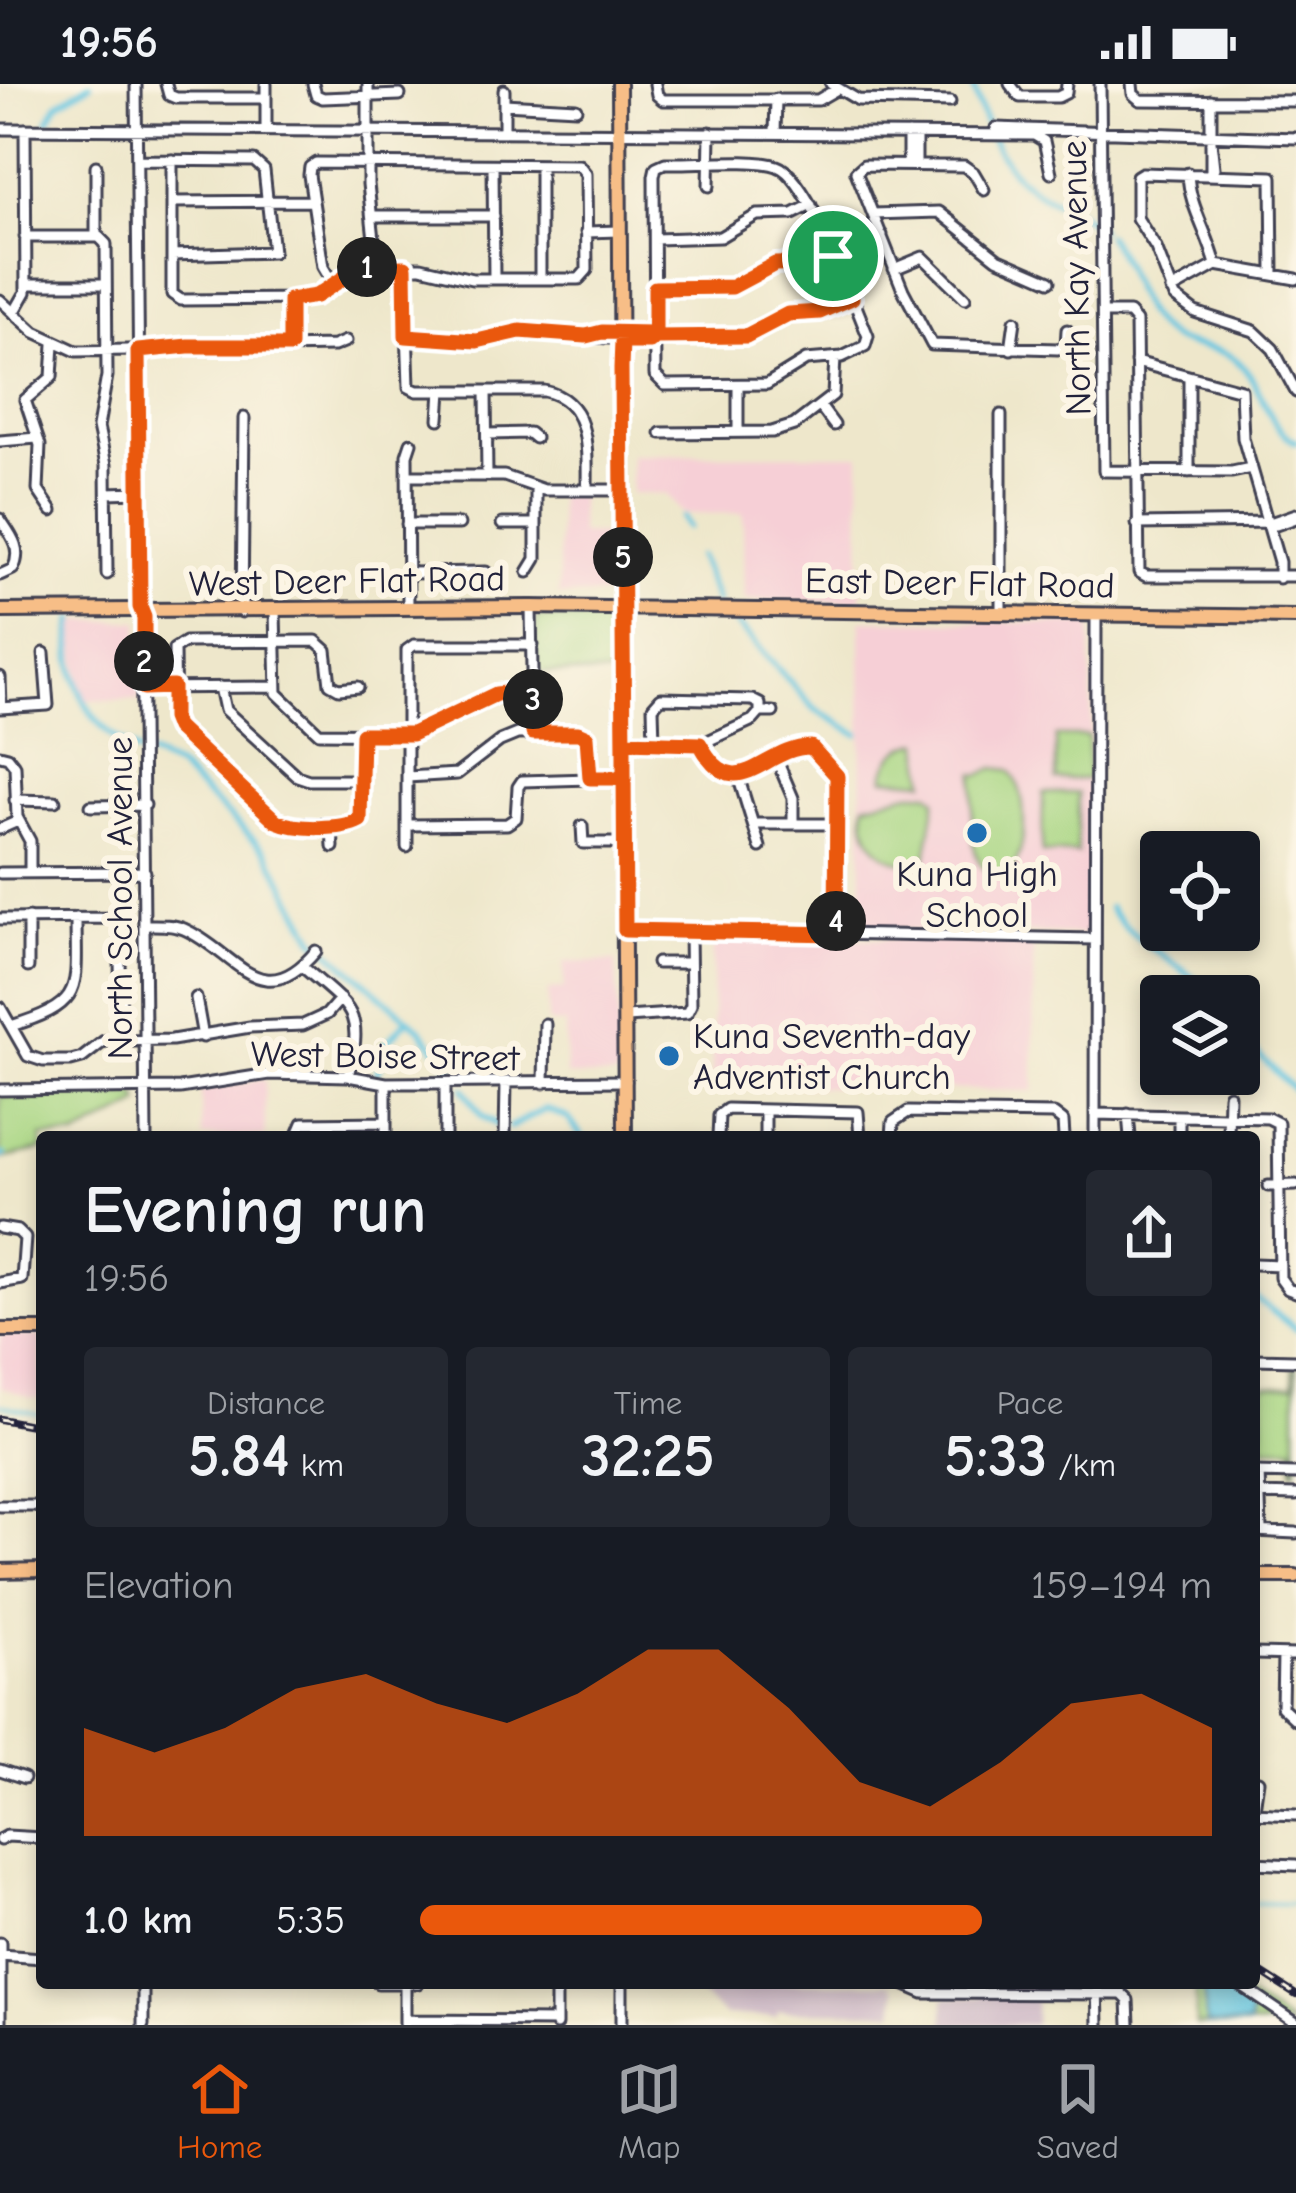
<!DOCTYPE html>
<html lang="en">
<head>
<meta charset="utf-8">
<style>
  :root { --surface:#171b24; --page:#242831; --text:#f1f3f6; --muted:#9ea1a6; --line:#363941; --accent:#ea580c }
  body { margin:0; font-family:"Comic Neue",sans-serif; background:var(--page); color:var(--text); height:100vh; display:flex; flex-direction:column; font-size:45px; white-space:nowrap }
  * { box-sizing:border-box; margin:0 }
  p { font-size:39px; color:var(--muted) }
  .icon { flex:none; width:66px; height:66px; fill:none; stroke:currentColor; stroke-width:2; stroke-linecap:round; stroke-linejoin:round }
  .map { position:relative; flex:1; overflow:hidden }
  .sheet { position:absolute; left:36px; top:1047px; width:1224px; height:858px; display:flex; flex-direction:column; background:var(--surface); border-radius:12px; box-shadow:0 6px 18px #0003 }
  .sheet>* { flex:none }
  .fabs { position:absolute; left:1140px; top:747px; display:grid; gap:24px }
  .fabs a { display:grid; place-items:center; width:120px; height:120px; border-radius:12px; background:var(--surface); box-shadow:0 6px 18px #0003; font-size:60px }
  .pin { position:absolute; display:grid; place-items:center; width:102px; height:102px; color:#fff; margin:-51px; border:6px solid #fff; border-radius:50%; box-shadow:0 3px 12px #0007 }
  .km { position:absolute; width:60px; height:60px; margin:-30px; border-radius:50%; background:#222; color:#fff; font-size:33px; line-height:60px; text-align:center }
  .round { display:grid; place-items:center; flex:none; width:126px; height:126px; border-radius:12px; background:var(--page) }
  .headline { display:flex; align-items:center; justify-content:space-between; height:204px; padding:0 48px }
  h1 { font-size:66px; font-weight:600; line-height:90px }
  .figures { display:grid; grid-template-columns:repeat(3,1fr); gap:18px; height:204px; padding:12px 48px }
  .figures div { display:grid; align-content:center; border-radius:12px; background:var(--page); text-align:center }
  .figures b { font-size:60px; font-weight:600 }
  .figures small { font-size:33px; font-weight:400 }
  .figures p { font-size:33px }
  .chart { height:336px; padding:24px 48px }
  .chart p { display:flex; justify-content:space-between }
  .chart svg { width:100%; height:216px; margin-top:12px; fill:var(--accent); opacity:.7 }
  ul { padding:0 48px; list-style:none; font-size:39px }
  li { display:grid; grid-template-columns:192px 144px 1fr; align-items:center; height:90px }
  li i { height:30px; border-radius:15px; background:var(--accent) }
  .status { display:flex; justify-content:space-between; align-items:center; height:84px; padding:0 60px; background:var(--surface); direction:ltr }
  .status svg { height:33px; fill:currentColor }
  .menu { display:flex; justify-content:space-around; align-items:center; height:168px; border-top:3px solid var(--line); background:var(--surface); font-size:33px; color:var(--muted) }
  .menu a { display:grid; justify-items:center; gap:6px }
  .menu .selected { color:var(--accent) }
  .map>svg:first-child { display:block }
  .built { fill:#f6cfd6 }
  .industrial { fill:#d1bdc9 }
  .green { fill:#a9d683; stroke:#667c5f; stroke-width:3 }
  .water { fill:#63c6e1; stroke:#42748e; stroke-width:3 }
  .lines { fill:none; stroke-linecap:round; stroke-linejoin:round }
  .stream { stroke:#63c6e1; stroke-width:3 }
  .canal { stroke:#63c6e1; stroke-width:6 }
  .minor-casing { stroke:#414051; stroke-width:15 }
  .major-casing { stroke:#414051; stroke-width:18 }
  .minor { stroke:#fff; stroke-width:9 }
  .major { stroke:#f7be87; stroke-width:12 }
  .rail-casing { stroke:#22223b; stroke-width:8 }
  .rail { stroke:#fcf5e5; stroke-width:3; stroke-dasharray:9; stroke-linecap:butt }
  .route-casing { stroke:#fff; stroke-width:24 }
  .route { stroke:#ea580c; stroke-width:15 }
  .poi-dot { fill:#1f6fb2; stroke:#fcf5e5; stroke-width:4.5 }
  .labels { text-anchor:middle; stroke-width:12; stroke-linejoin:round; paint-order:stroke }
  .street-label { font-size:36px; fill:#22223b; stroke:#fcf5e5 }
  .poi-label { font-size:36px; fill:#22223b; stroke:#fcf5e5 }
</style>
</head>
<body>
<div class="status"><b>19:56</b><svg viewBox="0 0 49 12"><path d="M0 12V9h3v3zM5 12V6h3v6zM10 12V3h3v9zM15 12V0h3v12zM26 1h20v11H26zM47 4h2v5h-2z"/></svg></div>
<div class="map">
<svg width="1296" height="1941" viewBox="0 0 1296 1941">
  <rect width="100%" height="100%" fill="#fcf5e5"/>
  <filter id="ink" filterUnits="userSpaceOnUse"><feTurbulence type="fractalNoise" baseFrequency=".00833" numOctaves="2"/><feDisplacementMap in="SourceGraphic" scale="24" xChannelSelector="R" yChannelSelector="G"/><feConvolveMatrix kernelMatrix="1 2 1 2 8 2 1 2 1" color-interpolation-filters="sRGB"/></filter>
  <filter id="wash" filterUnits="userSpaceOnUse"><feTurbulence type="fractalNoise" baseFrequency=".004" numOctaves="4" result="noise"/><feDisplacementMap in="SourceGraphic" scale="48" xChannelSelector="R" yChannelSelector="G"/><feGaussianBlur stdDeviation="2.7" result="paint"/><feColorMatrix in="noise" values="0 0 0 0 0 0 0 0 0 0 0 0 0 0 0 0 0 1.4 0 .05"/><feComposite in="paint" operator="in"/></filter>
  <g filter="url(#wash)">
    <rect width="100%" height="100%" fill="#eee7cb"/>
    <path class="built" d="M860 370 861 518 744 516 743 429 683 430 666 410H631V371Z
      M558 411H579L580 450 611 451V511L559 512Z
      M861 536 1091 540 1092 851 862 844Z
      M77 537H139V616H82L72 546Z
      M713 853 1033 857 1034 1007 712 1001Z
      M564 878H616L620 987 615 993 566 992 565 940 548 939V906L564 905Z
      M265 995V1053H202L201 1007Z
      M0 1251H42V1314H32L0 1303Z"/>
    <path class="industrial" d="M686 1899H890L895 1906V1928L778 1927 777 1933 725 1932Z
      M980 1899H1091V1901L1087 1904H1036L1035 1941H944V1913H979Z"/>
    <path class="green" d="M536 533 615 536V591L536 588Z
      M1056 652H1088V695H1056Z
      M921 658 925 697 884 694C887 673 899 661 921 658Z
      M994 684 1009 686C1029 706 1028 766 1011 786 960 808 974 719 974 690L980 691Z
      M910 709H930L936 715 925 780C887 783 861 759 865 720Z
      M1043 709H1078L1077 769H1042Z
      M137 1011 140 1020 76 1053H42V1066L0 1075V1012Z
      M1294 1280H1296V1386H1293V1363H1263V1351L1254 1350V1346H1263L1264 1302H1293Z
      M1196 1899H1227L1291 1941H1196Z"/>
    <path class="water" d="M1208 1899H1218L1250 1922 1249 1941H1206L1204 1906Z"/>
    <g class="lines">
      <path class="stream" d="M0 1320 42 1331
        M1254 1819 1296 1820"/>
      <path class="canal" d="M972 0C986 43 999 88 1042 111 1063 122 1083 128 1100 145
        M48 37 57 20 90 0
        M1107 152C1131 182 1133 224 1164 249 1185 266 1215 260 1235 275 1263 296 1264 342 1296 358
        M683 434 688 443
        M699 472 717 518
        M76 519 77 516
        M74 535C63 591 86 643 138 668
        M732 535 815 625 858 650
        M151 672 177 683 267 768 314 854 421 946 456 991
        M1109 824C1140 866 1182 876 1210 912
        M1239 951 1296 1008
        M377 990 387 958 408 935
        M464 1005 482 1032 501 1043
        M510 1043 546 1025 568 1034 582 1053
        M0 1072 4 1071
        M1254 1213 1296 1245
        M1189 1899 1198 1904"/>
    </g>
  </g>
  <g filter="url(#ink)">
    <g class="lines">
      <g class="minor-casing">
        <path id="minor" d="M136 0 146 1053
          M166 0 169 11 176 14H266
          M266 0V45
          M313 0 316 11 323 14 400 11
          M368 0V100L377 183
          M655 0 657 11 663 16H818L837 5
          M831 0 858 16 950 18
          M1010 0 1020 13H1058L1066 9 1067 0
          M1100 0 1104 387 1232 388 1251 384
          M1132 0 1133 10 1140 16 1296 17
          M504 6V48
          M504 20 576 24
          M996 44 1296 54
          M0 45 1034 51 1044 57 1051 89
          M775 49 776 15
          M1211 53V16
          M1211 57 1214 84 1211 89Z
          M137 76 254 77 264 86 273 168 172 171
          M172 76V210L181 216 309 215 364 183H421L472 195H579L587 186 586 90 579 81 316 79 310 83 309 91 323 183 333 200
          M665 79C693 80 754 74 777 82 809 92 854 219 868 252L865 262 842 273 806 276 767 300 665 301 655 291 654 92 656 83Z
          M493 81 494 195
          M540 81V195
          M908 81V50
          M916 81V51
          M96 82V153
          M1188 89C1189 123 1208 148 1216 181
          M709 102 710 48
          M984 106 974 89 964 82 864 81 856 88 903 206 932 261 1058 265 1066 261 1067 246
          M172 118 312 117
          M873 130 939 128 997 174 1050 197
          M373 132H494
          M586 148 620 147
          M25 153H99L106 160 107 292 98 343 106 381 107 490
          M655 155 720 153 757 131 793 130 811 121
          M405 183 409 303 417 307H544C592 317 587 369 587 406
          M894 185 923 173 965 214
          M1273 190 1272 93 1142 89 1137 92V134L1156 164 1175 213 1195 228 1254 247 1273 265 1296 308
          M26 200H106
          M655 204 732 203 770 182 820 178 882 151
          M1171 206 1216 181 1296 195
          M0 216 35 248 76 267 334 262 346 257
          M290 216V262
          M14 229 26 208 25 45
          M1104 229H1129L1136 237 1139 488 1146 492H1296
          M592 251 651 249 655 253 650 258H621
          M406 252 477 257 519 247 621 255
          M655 253 751 251 788 230 820 228 852 214
          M1011 265 1015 237
          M1136 278 1241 306 1243 354 1279 478V494
          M738 301V348
          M486 307 487 392
          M820 322 834 341
          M439 335 441 307
          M661 349 772 348 794 341 833 311 835 274
          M487 350 529 349 535 354
          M0 357 37 354
          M1189 388V295
          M407 392H504L544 406H622
          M107 409 139 408
          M52 427 38 406 40 361 25 316 52 293 54 260
          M1296 430 1273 438 1276 441 1296 434
          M0 435C11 451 23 465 13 485L0 491
          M407 440H459
          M502 440H536
          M1137 440 1273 438
          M528 488 536 475V405
          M408 489 486 488
          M531 523 533 649
          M408 524 407 371 411 359
          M275 527 277 609 319 649 412 650 502 608 533 606
          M242 528 244 334
          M1001 529V331
          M0 593 1 624
          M220 603 225 626 297 692 309 696H362
          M358 603 339 605 330 600 326 566 316 557 185 558 174 565 175 642 281 740 350 741 360 736 361 650
          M144 604 276 603
          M0 624 48 621 44 569
          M624 658 701 660 753 636 760 628H773
          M654 659 653 623 661 614 752 616 760 620V628
          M701 660 723 689 738 692 760 763
          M0 671 8 673 15 682 17 733 30 757V789
          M776 674 793 714V740
          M738 692 808 662 817 666 837 692 836 850
          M407 693 457 690 500 657 517 650 578 649 589 658 590 694
          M15 716 55 717
          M91 722 145 721
          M756 740H838
          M332 741 333 763
          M407 741 507 740 516 734 518 703 522 697 624 694
          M582 742 583 759H625
          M0 745 18 737
          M407 763V566L414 561H533
          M0 789 145 788
          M119 789 121 956
          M28 834V883
          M0 835 119 834
          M145 841C158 841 172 840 184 845 236 868 261 932 316 867
          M625 846 1095 855
          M657 879H690
          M303 883C351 925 365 926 348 992
          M196 914 203 953
          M0 923 28 972 43 977H71L82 974 104 957 172 956 250 943 303 941 327 930 340 915
          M626 933 687 929 691 921 690 847
          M11 942C86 919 76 905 76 834
          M445 999V1053
          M544 999 545 940
          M0 1006 180 1004 269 990 348 992 386 999 626 997
          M1095 1030 1268 1034 1278 1039 1280 1194 1288 1205 1296 1208
          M1128 1030 1130 1053
          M1179 1033V1053
          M297 1053 303 1039 386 1038
          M386 1053V999
          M505 1053 506 999
          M718 1053 719 1031 727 1025 858 1028 860 1053
          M765 1053V1026
          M892 1053 893 1038 908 1028 1054 1030 1063 1037 1064 1053
          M1095 1053 1096 530
          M1228 1053 1229 1011
          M1268 1102 1296 1101
          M0 1144 18 1147 25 1154 22 1195 0 1199
          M1254 1180 1280 1181
          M1254 1275 1296 1276
          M1254 1389 1296 1390
          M1259 1389 1261 1445
          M1254 1410 1296 1411
          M0 1422H42
          M1254 1447 1296 1449
          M1254 1570 1296 1571
          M1283 1571 1282 1623 1296 1636
          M0 1686 24 1694
          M1254 1725 1258 1697
          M1254 1729 1296 1731
          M0 1756 7 1752 42 1754
          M1254 1779 1296 1781
          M0 1859V1941
          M0 1871 42 1874
          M143 1899V1941
          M378 1899H418
          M556 1899V1941
          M622 1899V1941
          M901 1899 924 1909 1122 1910 1128 1916 1129 1941
          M1097 1899 1098 1941
          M1237 1899 1296 1939
          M405 1902V1939
          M405 1936 556 1937"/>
      </g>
      <g class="major-casing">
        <path id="major" d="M619 0 625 1053
          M0 527 531 523 1296 533
          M0 1246H42
          M0 1487 42 1486
          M1254 1492H1296"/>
      </g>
      <use href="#minor" class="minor"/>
      <use href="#major" class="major"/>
      <g class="rail-casing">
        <path id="rail" d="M0 1335 42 1343
          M1254 1884 1296 1911"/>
      </g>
      <use href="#rail" class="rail"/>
    </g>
  </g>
  <g class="lines" filter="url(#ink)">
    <g class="route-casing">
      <path id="route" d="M833 172 812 179 775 180 732 203 655 204V253L651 249 602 248 586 252 520 247 477 257 406 252 405 183 359 184 316 212 290 216V262H188L138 267 140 523 144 533V604L173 603V634L177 644 276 737C296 746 341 746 360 736L362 650H412L496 610 533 606V649H578L587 653 590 694H624V658L700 660C736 726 764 662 811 663L837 692 836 850 625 846 624 685V672L621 284 622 258H650L655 253 746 252 788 230 820 228 852 214 833 172"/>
    </g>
    <use href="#route" class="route"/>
  </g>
  <g class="poi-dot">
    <circle cx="977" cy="749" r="12"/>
    <circle cx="669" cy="972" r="12"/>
  </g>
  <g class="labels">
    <g class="street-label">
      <text transform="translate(1075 194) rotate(-91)" y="13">North Kay Avenue</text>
      <text transform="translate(347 496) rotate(-1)" y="13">West Deer Flat Road</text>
      <text transform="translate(960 498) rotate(1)" y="13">East Deer Flat Road</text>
      <text transform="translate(119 814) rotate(-90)" y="13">North School Avenue</text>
      <text transform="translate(385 971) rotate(1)" y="13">West Boise Street</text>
    </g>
    <g class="poi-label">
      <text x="977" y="802">Kuna High<tspan x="977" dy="41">School</tspan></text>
      <text x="693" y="964" text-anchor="start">Kuna Seventh-day<tspan x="693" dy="41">Adventist Church</tspan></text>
    </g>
  </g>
</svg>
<div class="fabs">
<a><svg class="icon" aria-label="locate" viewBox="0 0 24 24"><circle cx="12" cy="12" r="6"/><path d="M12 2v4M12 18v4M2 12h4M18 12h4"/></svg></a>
<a><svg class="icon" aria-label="layers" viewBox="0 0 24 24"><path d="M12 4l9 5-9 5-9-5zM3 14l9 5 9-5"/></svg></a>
</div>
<div class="pin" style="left:833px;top:172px;background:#1e9e55"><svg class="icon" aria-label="arrive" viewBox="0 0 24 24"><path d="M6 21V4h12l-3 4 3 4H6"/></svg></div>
<b class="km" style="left:367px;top:183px">1</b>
<b class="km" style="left:144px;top:577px">2</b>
<b class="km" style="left:533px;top:615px">3</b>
<b class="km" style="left:836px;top:837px">4</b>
<b class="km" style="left:623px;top:473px">5</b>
<section class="sheet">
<div class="headline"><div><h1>Evening run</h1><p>19:56</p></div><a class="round"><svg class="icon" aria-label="share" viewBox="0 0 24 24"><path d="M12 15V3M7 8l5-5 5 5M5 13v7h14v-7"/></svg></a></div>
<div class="figures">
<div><p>Distance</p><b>5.84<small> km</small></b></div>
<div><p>Time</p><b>32:25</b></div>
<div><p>Pace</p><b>5:33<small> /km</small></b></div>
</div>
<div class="chart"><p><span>Elevation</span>159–194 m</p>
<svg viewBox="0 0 160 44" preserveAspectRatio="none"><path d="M0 44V22L10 27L20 22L30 14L40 11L50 17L60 21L70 15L80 6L90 6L100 18L110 33L120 38L130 29L140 17L150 15L160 22V44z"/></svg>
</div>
<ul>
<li><b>1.0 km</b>5:35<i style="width:71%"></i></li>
</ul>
</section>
</div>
<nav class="menu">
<a class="selected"><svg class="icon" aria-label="home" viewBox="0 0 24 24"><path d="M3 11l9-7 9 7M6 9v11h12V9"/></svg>Home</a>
<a><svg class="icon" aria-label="map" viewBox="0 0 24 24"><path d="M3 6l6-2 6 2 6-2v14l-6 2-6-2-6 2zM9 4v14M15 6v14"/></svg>Map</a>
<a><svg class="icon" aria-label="saved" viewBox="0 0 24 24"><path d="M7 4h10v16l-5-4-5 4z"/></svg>Saved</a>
</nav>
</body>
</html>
